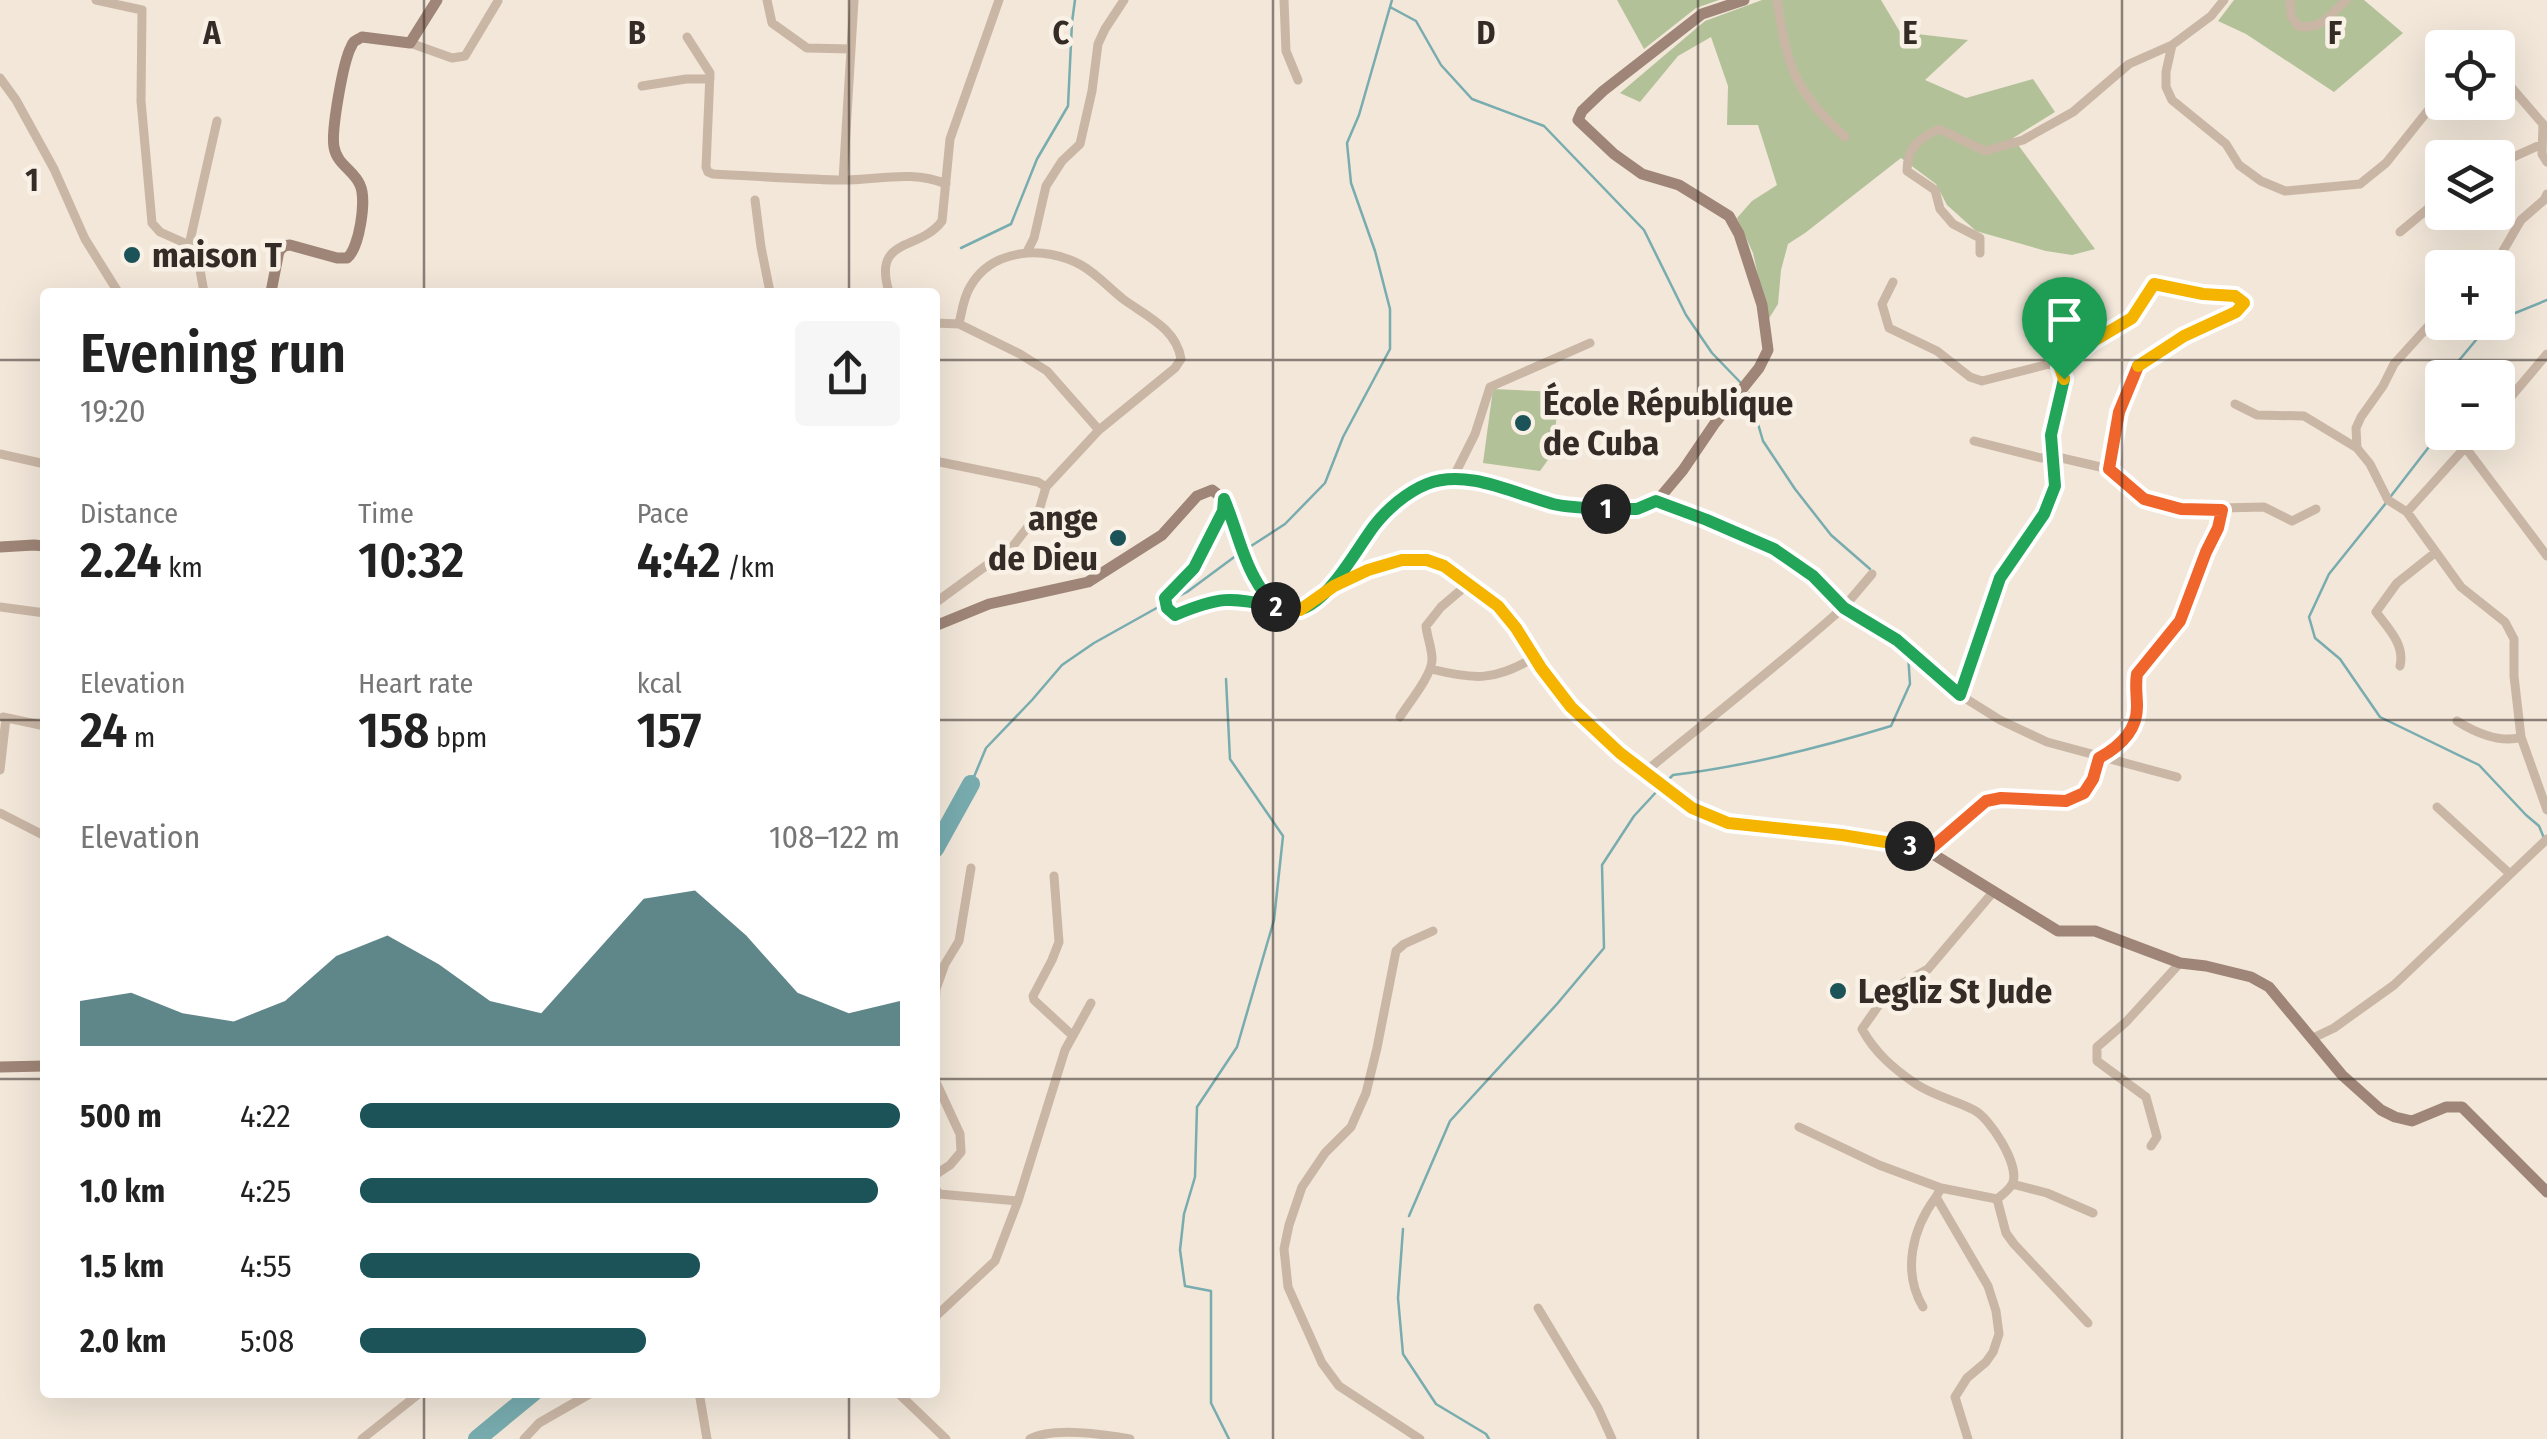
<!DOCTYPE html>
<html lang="en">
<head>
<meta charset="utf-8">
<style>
  :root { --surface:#fff; --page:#f6f6f6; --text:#222; --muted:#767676; --accent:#1c5358 }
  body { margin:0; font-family:"Fira Sans Condensed",sans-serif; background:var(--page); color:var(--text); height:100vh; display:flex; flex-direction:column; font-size:38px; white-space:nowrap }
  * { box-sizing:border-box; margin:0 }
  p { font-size:32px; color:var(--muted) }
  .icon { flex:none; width:55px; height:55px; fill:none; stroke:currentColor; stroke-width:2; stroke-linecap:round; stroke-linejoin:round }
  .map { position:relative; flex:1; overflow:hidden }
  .panel { position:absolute; left:40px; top:288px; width:900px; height:1110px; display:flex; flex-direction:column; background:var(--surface); border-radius:10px; box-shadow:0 10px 40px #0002 }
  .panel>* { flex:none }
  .tools { position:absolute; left:2425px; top:30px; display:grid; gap:20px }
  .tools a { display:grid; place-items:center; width:90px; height:90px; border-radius:10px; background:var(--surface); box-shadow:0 10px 40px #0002; font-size:50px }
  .pin { position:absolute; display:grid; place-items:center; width:85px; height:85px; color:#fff; margin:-102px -42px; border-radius:50% 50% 50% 0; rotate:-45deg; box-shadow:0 0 10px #0007 }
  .pin .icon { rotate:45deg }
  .km { position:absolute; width:50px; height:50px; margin:-25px; border-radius:50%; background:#222; color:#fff; font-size:28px; line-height:50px; text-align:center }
  .round { display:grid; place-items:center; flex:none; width:105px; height:105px; border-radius:10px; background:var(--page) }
  .summary { display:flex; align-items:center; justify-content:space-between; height:170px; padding:0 40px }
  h1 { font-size:55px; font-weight:600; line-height:75px }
  .metrics { display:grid; grid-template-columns:repeat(3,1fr); gap:15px; height:170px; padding:10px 40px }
  .metrics div { display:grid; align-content:center }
  .metrics b { font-size:50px; font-weight:600 }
  .metrics small { font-size:28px; font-weight:400 }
  .metrics p { font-size:28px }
  .chart { height:280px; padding:20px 40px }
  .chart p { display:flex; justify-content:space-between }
  .chart svg { width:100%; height:180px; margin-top:10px; fill:var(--accent); opacity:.7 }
  ul { padding:0 40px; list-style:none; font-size:32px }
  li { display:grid; grid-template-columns:160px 120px 1fr; align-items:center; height:75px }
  li i { height:25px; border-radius:12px; background:var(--accent) }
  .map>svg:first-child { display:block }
  .green { fill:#b3c199 }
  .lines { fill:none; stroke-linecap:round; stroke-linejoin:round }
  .stream { stroke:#78acaf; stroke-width:2.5 }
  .river { stroke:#78acaf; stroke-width:18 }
  .street { stroke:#cab6a5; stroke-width:9 }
  .secondary { stroke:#9e8577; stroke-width:11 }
  .split-1-casing { stroke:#fff; stroke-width:20 }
  .split-2-casing { stroke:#fff; stroke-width:20 }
  .split-3-casing { stroke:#fff; stroke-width:20 }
  .split-4-casing { stroke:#fff; stroke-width:20 }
  .split-5-casing { stroke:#fff; stroke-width:20 }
  .split-1 { stroke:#22a559; stroke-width:12 }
  .split-2 { stroke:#22a559; stroke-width:12 }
  .split-3 { stroke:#f5b400; stroke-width:12 }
  .split-4 { stroke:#f0652b; stroke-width:12 }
  .split-5 { stroke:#f5b400; stroke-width:12 }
  .grid { fill:none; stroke:#362c27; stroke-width:2.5; stroke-opacity:0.55 }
  .poi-dot { fill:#1c5358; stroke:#f9f1e6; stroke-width:4 }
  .labels { text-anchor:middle; stroke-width:9; stroke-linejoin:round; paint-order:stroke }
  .poi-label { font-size:35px; font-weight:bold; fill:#362c27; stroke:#f9f1e6; text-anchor:start }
  .grid-label { font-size:32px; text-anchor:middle; font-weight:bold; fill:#362c27; stroke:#f9f1e6; stroke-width:9; stroke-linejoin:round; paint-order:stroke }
</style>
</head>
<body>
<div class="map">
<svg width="2547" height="1439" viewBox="0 0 2547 1439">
  <rect width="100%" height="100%" fill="#f2e7d9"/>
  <path class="green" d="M1617 0H1719L1696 8 1644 49Z
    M1762 0H1881L1900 32 1968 40 1925 80 1966 98 2033 79 2055 112 2013 138 2095 249 2072 255 2046 251 1976 231 1947 205 1936 184 1901 158 1805 233 1788 244 1781 270 1778 304 1768 320 1753 253 1737 218 1752 201 1777 185 1758 125H1727L1728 86 1711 37 1678 56 1640 102 1620 93 1705 21Z
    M2234 0H2364L2403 33 2334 92 2246 34 2218 21Z
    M1493 389 1559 392 1553 453 1540 471 1483 463Z"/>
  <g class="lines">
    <path class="stream" d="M1390 7 1416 21 1441 65 1472 99 1544 126 1644 230 1686 315 1712 353 1740 382
      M961 248 1011 224 1037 159 1068 106 1072 22 1075 0
      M2498 320 2547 300
      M2454 378 2451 370 2491 322
      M1749 393 1763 441 1795 489 1831 535 1870 569
      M2391 496 2442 430
      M2386 503 2329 574 2309 617 2315 638 2340 659 2380 717 2479 765 2526 815 2539 826 2544 838
      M1248 548 1285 524 1325 483 1343 437 1390 349V309L1375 251 1351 183 1347 143 1359 115 1392 0
      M1169 601 1187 592 1241 552
      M1226 679 1230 759 1283 836 1274 920 1237 1047 1197 1107 1195 1177 1184 1214 1180 1250 1185 1286 1211 1291V1403L1229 1439
      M1665 783 1673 775C1748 766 1819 748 1891 726L1910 684 1908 654
      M971 784 986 748 1032 700 1062 665 1094 643 1162 605
      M1409 1216 1450 1121 1557 1004 1604 948 1602 865 1634 816 1659 789
      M1403 1229 1398 1298 1403 1354 1436 1404 1486 1434 1489 1439"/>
    <path class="river" d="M935 849 971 784
      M477 1439 534 1392"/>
    <path class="street" d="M96 0 142 10 141 101 152 223 160 232 196 248 204 292
      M767 0 772 23 807 48 851 49
      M1284 0 1286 51 1298 80
      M1777 0C1787 66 1794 91 1845 137
      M2290 0 2291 16 2298 26C2322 30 2330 15 2346 0
      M687 37 710 73 706 167 708 172 713 174C755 176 796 179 838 180 875 181 911 169 946 184
      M410 43 452 58 465 56 498 1
      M2172 45 2166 72V87L2172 100 2226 144 2239 165 2261 181 2285 191 2360 184 2386 163 2442 93
      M2498 72 2543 124 2542 154 2547 162
      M0 78 16 100 54 169 85 239 118 292
      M642 86 686 79H710
      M2498 164 2542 144
      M843 180 854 0
      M755 200 761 247 770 292
      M2400 232 2442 197
      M189 245 217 121
      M1027 252 1034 238 1046 186 1062 161 1080 144 1092 91 1098 44 1105 29 1124 0
      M1980 253V238L1953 224 1940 209 1935 190 1907 171C1907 148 1919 138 1939 129L1985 151 2023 140 2073 112 2129 64 2172 45 2211 16 2224 0
      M2491 268 2496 263 2521 220 2544 200 2547 194
      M1893 282 1882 304 1889 328 1937 351 1970 377 1982 381 2049 364 2060 368 2064 379 2051 435 2055 485 2044 514 2000 578 1960 695
      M889 292C872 236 919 252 942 221L950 139 999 0
      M935 323 959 324 1020 354 1047 371 1099 430
      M2060 368 2090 343 2132 318 2154 284 2203 294 2235 296 2244 303 2237 312 2184 336 2140 364 2119 412 2109 469
      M2235 404 2257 415 2304 416 2357 448
      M2498 412 2547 354
      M2479 432 2407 512 2461 587 2505 622 2514 639V676L2521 737 2547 810
      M1974 441 2041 458 2053 456 2109 469 2144 499 2181 509 2264 507 2292 521 2316 509
      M2465 447 2547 556
      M0 454 45 464
      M935 461 1038 482 1046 487
      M1452 480 1475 434 1490 387 1590 343
      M1224 502 1223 511 1194 568 1165 598 1167 607 1175 615C1219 597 1228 597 1275 606
      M2407 512 2388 500 2370 464 2357 448 2356 428 2361 417 2383 386 2394 364 2442 311
      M1872 574 1844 607 1897 640 1960 695 2000 720 2047 742 2177 777
      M935 603 1013 546 1038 514 1046 487 1099 430 1175 368 1181 359C1176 328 1146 316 1123 299 1109 288 1097 274 1081 265 1045 245 992 248 970 287 963 299 962 311 959 324
      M0 607 45 613
      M2400 666C2405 645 2389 629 2376 612L2397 583 2436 552
      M1431 669C1475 680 1495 681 1535 657
      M3 717 45 726
      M1400 717C1408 704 1433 674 1432 659 1432 648 1427 637 1426 626L1441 607 1468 584
      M2457 721C2474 732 2501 744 2521 737
      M0 770 6 718
      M1646 771C1712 717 1780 664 1844 607 1822 586 1800 563 1772 548 1736 529 1695 516 1657 501
      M2437 807 2509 873
      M0 813 45 836
      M1928 851 1985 801 2001 798 2065 801 2084 793 2093 779 2099 758C2119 747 2137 731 2137 707 2137 695 2135 685 2137 673L2180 621 2206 552 2218 528 2222 510
      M1054 876 1059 942 1052 960 1033 996 1034 1000 1073 1036
      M935 1007 936 989 945 964 959 941 971 868
      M2313 1038 2334 1028 2394 985 2547 839
      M935 1080 960 1134 961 1152 950 1165 935 1175
      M1799 1127 1879 1165 1941 1188
      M2151 1146 2157 1137 2146 1097 2097 1061V1047L2126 1022 2180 963
      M2012 1184 2047 1193 2093 1213
      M935 1188 939 1194 1018 1201
      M1997 1199 2006 1233 2014 1244 2088 1323
      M1923 1307C1902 1272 1912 1229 1936 1197
      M1538 1308 1598 1408 1612 1439
      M935 1317 995 1261 1018 1201 1065 1050 1091 1003
      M699 1392 707 1439
      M897 1392 946 1439
      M362 1439 421 1392
      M524 1439 539 1423 593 1392
      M1030 1439C1053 1427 1104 1434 1130 1439
      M1420 1439 1339 1386 1322 1363 1288 1287 1284 1249 1289 1225 1302 1187 1325 1153 1351 1127 1366 1093 1377 1048 1396 951 1404 944 1433 931
      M1968 1439 1955 1397 1967 1378 1986 1362 1993 1352 1999 1334 1996 1311 1988 1286 1936 1197 1941 1188 1997 1199C2003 1194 2010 1190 2013 1182 2019 1164 1990 1118 1974 1110 1955 1100 1934 1096 1916 1084 1894 1069 1875 1053 1862 1029L1888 992 1928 969 1994 891"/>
    <path class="secondary" d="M271 292 279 251 284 246 290 245 337 258H347C359 249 367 200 360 185 354 170 337 165 334 147 331 131 343 62 351 47 354 40 355 41 362 37L410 43 437 0
      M0 547 34 545 45 546
      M1334 586 1377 523 1402 498 1428 483 1452 480 1485 481 1556 505 1607 509H1637L1657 501 1683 470 1715 423 1759 368 1768 350 1762 305 1739 234 1729 216 1679 185 1642 174 1614 154 1578 120 1582 111 1603 91 1702 14 1744 0
      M935 626 989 604 1088 582 1162 535 1197 496 1212 490 1224 499 1253 576 1275 606 1283 611 1301 609 1334 586 1368 570 1402 560 1427 559 1444 566 1499 606 1516 628 1541 667 1571 707 1620 753 1692 809 1728 823 1900 843 1928 851 2058 931H2095L2180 963 2206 966 2251 977 2269 987 2342 1075 2381 1110 2395 1117 2412 1121 2446 1107H2462L2547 1192
      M0 1067 45 1066"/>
  </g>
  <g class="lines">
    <g class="split-1-casing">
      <path id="split-1" d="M1606 509H1637L1656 501 1707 520 1774 549 1813 576 1844 608 1897 640 1960 695 2000 578 2044 514 2055 486 2051 435 2064 379"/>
    </g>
    <g class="split-2-casing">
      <path id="split-2" d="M1276 607C1230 596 1218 597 1175 615L1167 608 1165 598 1194 568 1223 511 1224 499C1235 524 1241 554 1254 577 1299 661 1345 565 1374 526 1387 509 1407 492 1427 484 1467 468 1515 494 1553 504 1570 508 1589 508 1606 509"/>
    </g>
    <g class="split-3-casing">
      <path id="split-3" d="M1276 607 1282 611 1300 610 1334 586 1368 570 1402 560H1427L1444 566 1498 606 1516 628 1541 668 1571 707 1620 753 1692 808 1728 823 1842 835 1910 846"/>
    </g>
    <g class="split-4-casing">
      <path id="split-4" d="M1910 846 1928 851 1986 801 2001 798 2066 801 2084 793 2093 779 2099 758C2119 747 2137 731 2137 707 2137 695 2135 685 2137 674L2180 621 2206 552 2218 528 2222 510 2181 509 2144 499 2109 469 2119 412 2138 366"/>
    </g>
    <g class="split-5-casing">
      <path id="split-5" d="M2064 379 2060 368 2090 343 2132 318 2154 284 2203 294 2235 296 2244 303 2236 312 2184 336 2138 366"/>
    </g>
    <use href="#split-1" class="split-1"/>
    <use href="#split-2" class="split-2"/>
    <use href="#split-3" class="split-3"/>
    <use href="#split-4" class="split-4"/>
    <use href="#split-5" class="split-5"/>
  </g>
  <path class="grid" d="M424 0V292M849 0V292M1273 0V1439M1698 0V1439M2122 0V1439M0 360H45M935 360H2547M0 720H45M935 720H2547M0 1079H45M935 1079H2547M424 1392V1439M849 1392V1439"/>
  <g class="poi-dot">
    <circle cx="132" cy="255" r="10"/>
    <circle cx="1523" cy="423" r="10"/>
    <circle cx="1118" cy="538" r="10"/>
    <circle cx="1838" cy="991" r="10"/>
  </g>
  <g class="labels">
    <g class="poi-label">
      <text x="152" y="267">maison T</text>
      <text x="1543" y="415">École République<tspan x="1543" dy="40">de Cuba</tspan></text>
      <text x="1098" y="530" text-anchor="end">ange<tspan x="1098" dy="40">de Dieu</tspan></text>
      <text x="1858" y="1003">Legliz St Jude</text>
    </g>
  </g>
  <g class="grid-label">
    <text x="212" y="44">A</text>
    <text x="637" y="44">B</text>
    <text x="1061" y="44">C</text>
    <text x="1486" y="44">D</text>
    <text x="1910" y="44">E</text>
    <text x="2335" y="44">F</text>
    <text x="32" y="191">1</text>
  </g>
</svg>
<div class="tools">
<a><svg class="icon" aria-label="locate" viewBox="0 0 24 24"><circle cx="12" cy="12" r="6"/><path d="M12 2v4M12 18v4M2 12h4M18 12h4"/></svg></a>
<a><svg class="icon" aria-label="layers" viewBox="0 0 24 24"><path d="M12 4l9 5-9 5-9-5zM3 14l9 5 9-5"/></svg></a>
<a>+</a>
<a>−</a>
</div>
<div class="pin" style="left:2064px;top:379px;background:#1e9e55"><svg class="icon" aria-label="arrive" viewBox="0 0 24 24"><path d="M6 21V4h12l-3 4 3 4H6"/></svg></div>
<b class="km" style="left:1606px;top:509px">1</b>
<b class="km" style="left:1276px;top:607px">2</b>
<b class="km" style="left:1910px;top:846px">3</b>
<section class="panel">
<div class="summary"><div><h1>Evening run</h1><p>19:20</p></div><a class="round"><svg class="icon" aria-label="share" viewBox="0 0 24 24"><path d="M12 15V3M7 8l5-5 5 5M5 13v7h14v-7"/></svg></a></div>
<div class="metrics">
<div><p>Distance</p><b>2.24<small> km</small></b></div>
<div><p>Time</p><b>10:32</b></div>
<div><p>Pace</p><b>4:42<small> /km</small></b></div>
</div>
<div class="metrics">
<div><p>Elevation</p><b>24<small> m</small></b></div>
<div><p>Heart rate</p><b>158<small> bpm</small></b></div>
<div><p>kcal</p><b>157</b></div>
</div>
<div class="chart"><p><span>Elevation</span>108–122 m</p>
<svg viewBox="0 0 160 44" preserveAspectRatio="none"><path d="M0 44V33L10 31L20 36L30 38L40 33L50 22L60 17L70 24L80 33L90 36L100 22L110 8L120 6L130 17L140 31L150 36L160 33V44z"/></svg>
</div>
<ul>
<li><b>500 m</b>4:22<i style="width:100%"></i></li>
<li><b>1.0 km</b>4:25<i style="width:96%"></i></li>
<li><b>1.5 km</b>4:55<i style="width:63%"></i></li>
<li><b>2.0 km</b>5:08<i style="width:53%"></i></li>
</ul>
</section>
</div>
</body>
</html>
